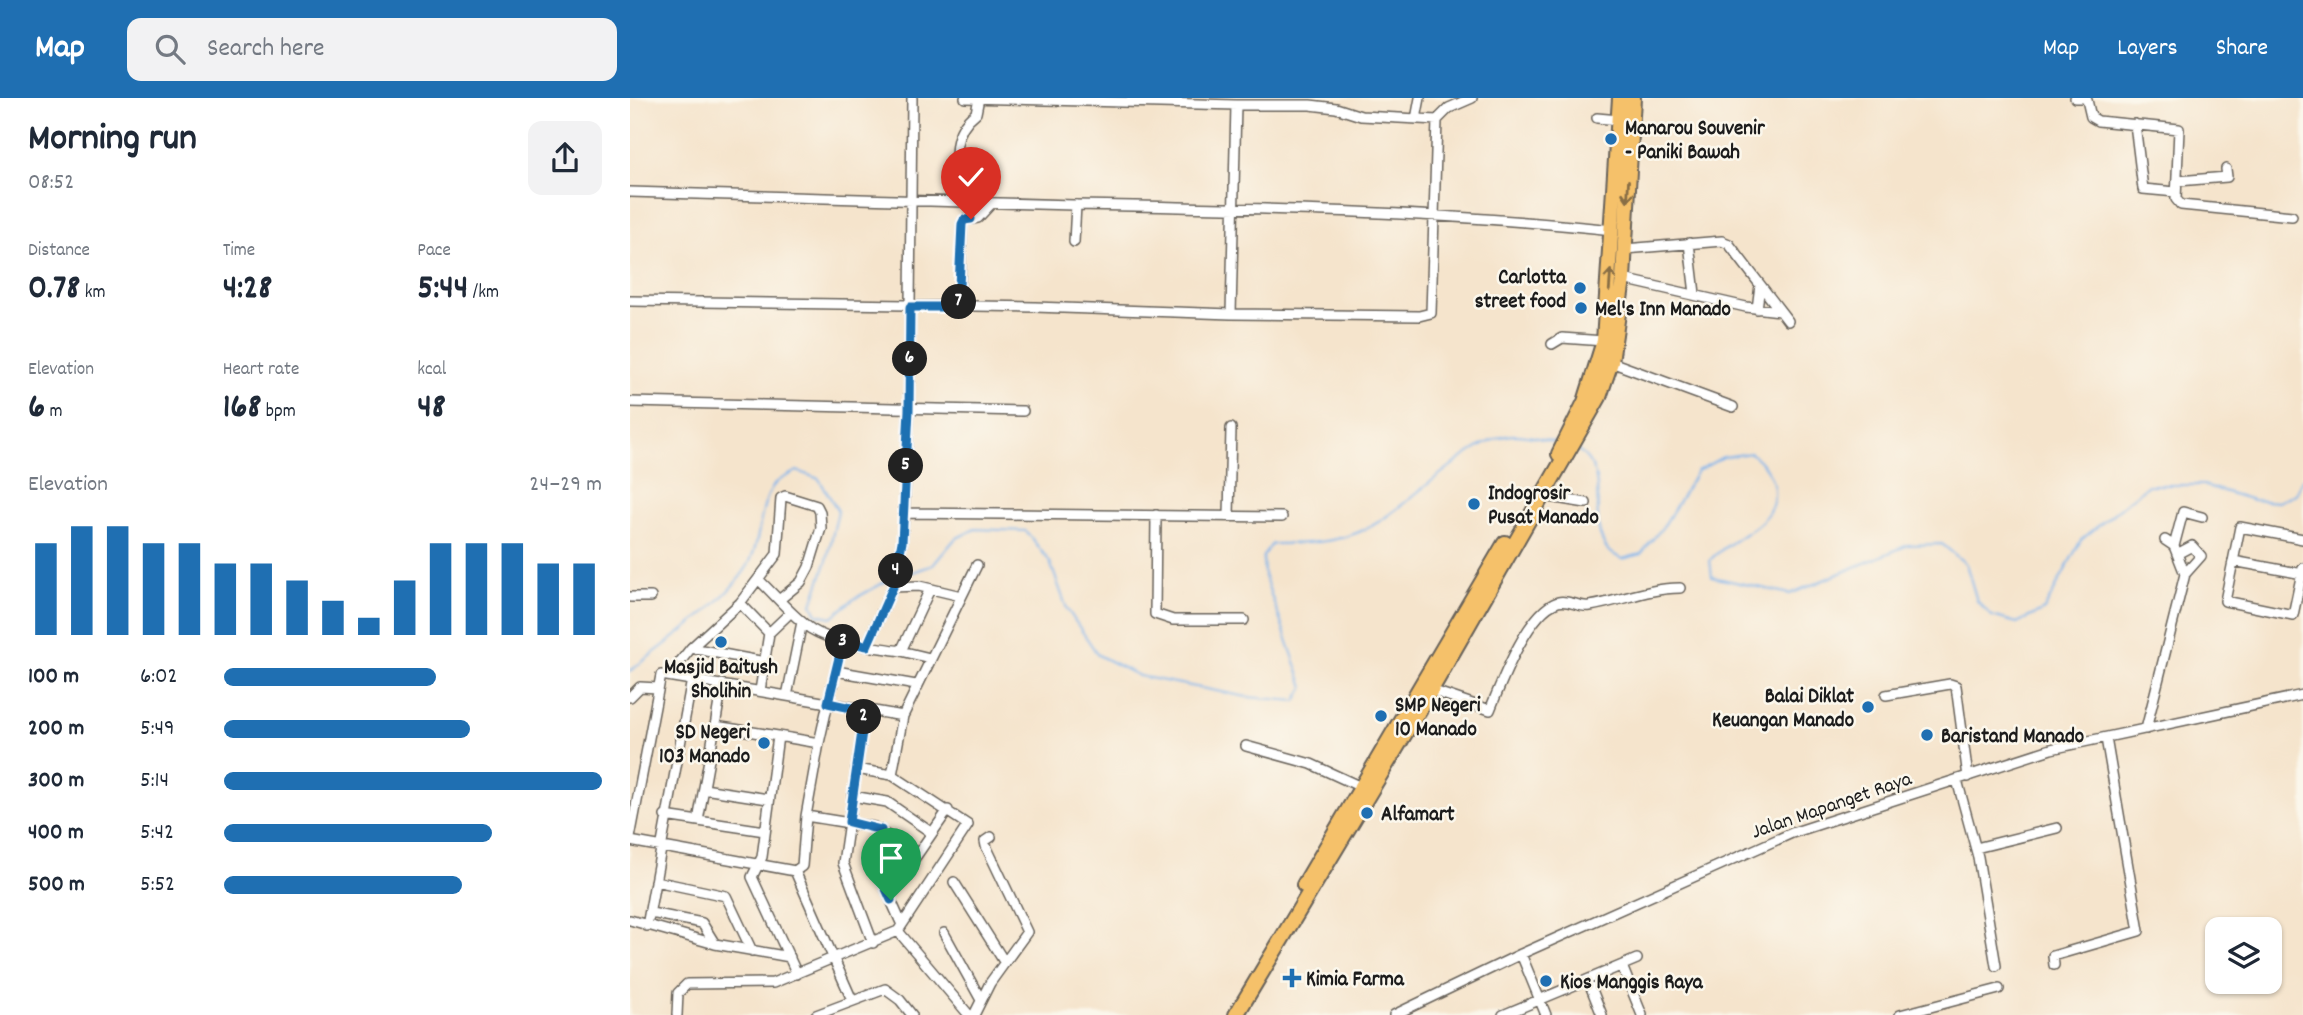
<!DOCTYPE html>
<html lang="en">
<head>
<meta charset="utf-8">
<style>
  :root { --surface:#fff; --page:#f2f2f3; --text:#1f2937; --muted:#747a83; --accent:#1f6fb2 }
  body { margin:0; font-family:Dekko,sans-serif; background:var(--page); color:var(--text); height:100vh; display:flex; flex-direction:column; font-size:26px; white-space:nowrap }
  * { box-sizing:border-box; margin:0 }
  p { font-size:23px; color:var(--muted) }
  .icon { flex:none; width:38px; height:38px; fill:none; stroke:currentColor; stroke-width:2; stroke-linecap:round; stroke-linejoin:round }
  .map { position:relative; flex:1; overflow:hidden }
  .panel { display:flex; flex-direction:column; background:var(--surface); width:630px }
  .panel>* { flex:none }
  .tools { position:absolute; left:1575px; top:819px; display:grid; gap:14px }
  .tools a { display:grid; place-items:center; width:77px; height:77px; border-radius:14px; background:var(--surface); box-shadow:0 2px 5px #0004; font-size:35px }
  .pin { position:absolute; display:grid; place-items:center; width:60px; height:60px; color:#fff; margin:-72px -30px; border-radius:50% 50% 50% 0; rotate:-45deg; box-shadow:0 0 7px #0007 }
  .pin .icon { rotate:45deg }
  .km { position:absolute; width:35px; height:35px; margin:-18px; border-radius:50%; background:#222; color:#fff; font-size:19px; line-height:35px; text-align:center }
  .round { display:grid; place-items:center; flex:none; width:74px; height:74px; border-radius:14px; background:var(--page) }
  .headline { display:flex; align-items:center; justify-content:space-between; height:119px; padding:0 28px }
  h1 { font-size:38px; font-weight:700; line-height:52px }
  .stats { display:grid; grid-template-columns:repeat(3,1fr); gap:10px; height:119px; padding:7px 28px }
  .stats div { display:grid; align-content:center }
  .stats b { font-size:35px; font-weight:700 }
  .stats small { font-size:19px; font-weight:400 }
  .stats p { font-size:19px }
  .chart { height:196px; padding:14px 28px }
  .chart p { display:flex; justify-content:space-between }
  .chart svg { width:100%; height:126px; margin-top:7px; stroke:var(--accent); stroke-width:6 }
  ul { padding:0 28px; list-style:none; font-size:23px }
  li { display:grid; grid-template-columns:112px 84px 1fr; align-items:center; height:52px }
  li i { height:18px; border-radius:9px; background:var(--accent) }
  header { display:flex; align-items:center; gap:42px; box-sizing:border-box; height:98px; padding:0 35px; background:var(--accent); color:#fff }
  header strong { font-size:33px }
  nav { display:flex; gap:38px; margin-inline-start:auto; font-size:24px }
  .search { width:490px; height:63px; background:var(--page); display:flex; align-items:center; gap:18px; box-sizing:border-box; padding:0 24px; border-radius:14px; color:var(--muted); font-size:26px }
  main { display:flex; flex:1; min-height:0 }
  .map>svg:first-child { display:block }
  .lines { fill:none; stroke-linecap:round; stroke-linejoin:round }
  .stream { stroke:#7db3eb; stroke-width:2 }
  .minor-casing { stroke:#68625a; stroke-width:12 }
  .highway-casing { stroke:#68625a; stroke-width:18 }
  .minor { stroke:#fff; stroke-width:9 }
  .highway { stroke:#f5c16b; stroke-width:14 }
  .oneway { stroke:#886e44 }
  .route-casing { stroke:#fff; stroke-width:14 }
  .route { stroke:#1f6fb2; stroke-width:9 }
  .poi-dot { fill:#1f6fb2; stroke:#fbf7ec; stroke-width:2.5 }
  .labels { text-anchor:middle; stroke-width:5; stroke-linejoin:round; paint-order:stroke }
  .poi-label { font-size:21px; font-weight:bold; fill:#1c1c1c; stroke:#fbf7ec; text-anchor:start }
  .street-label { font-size:21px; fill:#1c1c1c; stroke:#fbf7ec }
</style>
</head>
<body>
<header>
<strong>Map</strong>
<div class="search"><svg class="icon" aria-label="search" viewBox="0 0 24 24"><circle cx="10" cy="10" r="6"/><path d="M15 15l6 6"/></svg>Search here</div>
<nav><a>Map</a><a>Layers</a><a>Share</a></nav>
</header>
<main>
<section class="panel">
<div class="headline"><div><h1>Morning run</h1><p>08:52</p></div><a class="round"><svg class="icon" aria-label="share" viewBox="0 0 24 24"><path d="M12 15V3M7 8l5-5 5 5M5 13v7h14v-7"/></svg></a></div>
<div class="stats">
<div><p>Distance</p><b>0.78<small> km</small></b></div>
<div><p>Time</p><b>4:28</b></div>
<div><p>Pace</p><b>5:44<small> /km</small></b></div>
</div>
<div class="stats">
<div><p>Elevation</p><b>6<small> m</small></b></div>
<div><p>Heart rate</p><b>168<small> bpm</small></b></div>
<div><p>kcal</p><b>48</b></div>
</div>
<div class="chart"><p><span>Elevation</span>24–29 m</p>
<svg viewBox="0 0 160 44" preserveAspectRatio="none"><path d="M5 44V12M15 44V6M25 44V6M35 44V12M45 44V12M55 44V19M65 44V19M75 44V25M85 44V32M95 44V38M105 44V25M115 44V12M125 44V12M135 44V12M145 44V19M155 44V19"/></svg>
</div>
<ul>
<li><b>100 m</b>6:02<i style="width:56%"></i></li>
<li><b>200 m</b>5:49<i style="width:65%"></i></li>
<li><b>300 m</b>5:14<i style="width:100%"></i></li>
<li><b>400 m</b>5:42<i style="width:71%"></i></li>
<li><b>500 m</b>5:52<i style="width:63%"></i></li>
</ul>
</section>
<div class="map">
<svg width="1673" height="917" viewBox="0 0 1673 917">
  <rect width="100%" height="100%" fill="#fbf7ec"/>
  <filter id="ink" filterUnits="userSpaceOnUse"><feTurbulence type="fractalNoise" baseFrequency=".0143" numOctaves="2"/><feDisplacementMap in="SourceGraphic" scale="14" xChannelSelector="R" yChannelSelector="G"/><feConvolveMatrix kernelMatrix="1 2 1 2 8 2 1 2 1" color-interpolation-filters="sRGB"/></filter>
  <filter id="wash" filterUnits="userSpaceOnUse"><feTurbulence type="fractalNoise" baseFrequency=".00686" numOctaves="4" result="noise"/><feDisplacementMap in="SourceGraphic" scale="28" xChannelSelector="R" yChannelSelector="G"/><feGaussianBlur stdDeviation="1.57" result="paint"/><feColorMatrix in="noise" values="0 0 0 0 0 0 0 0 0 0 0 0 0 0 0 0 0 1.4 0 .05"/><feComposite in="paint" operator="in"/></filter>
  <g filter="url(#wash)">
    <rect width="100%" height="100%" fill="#f5e4cc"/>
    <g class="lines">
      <path class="stream" d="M946 351C985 376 954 422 978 452 981 455 988 459 992 461L1011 456 1035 426 1067 373 1093 359 1121 355C1143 373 1154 397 1133 422 1121 435 1096 445 1080 462L1082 479 1160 496 1278 447 1312 446 1336 466 1347 503 1362 518 1387 525 1414 512 1451 442 1518 387H1573L1623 402 1648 404 1666 396 1673 380
        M271 478 303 467 325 441 345 431 396 433 420 464 437 511 468 557 509 578 617 599 666 603 674 589 634 477 633 458 642 446C674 446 707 445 736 431 777 411 842 337 885 337 898 337 914 341 927 345
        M0 573C34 547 95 505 117 469 132 444 127 411 144 387 149 381 160 377 167 373L189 381 208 413 197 462 182 506 187 516 202 519 224 501 262 480"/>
    </g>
  </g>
  <g filter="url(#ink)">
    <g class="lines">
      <g class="minor-casing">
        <path id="minor" d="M282 0 279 312 274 415 652 419
          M335 0 606 7
          M1445 0H1456
          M1457 2 1461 19 1468 23 1549 31 1546 101 1551 107 1662 118
          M606 7H680L706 10 731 18 807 22 801 215 789 218 601 216Z
          M967 20 989 22
          M786 21 790 0
          M807 22 819 10 842 0
          M1505 26 1513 91 1546 94
          M1548 83 1597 79 1596 71
          M0 94C148 98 296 104 444 107 625 110 804 113 983 132
          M331 104C328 70 316 38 346 15L349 0
          M444 144 446 107
          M1059 145 1065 196
          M995 151 1092 143 1099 146 1158 223
          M993 181 1116 209 1150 213
          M0 203 405 209 601 216
          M329 209 332 126 334 122 348 120 362 105
          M1127 211 1130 187
          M922 246 932 240 974 243
          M981 264 1103 309
          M0 304 393 313
          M914 398 956 405
          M526 417 525 516 543 522H614
          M599 418 601 330
          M1673 441 1610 429 1595 503 1663 517 1673 470
          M1535 442 1544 448 1553 414 1572 419
          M1547 456 1562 448 1571 458 1555 476
          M1603 463 1673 476
          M129 482C146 498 162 518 181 531 207 547 241 548 271 553
          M263 489 272 444 274 415
          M0 499H21
          M110 505 139 535 130 593
          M139 535 161 514
          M237 548 263 489 289 488 331 498
          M61 550 110 505 147 456 151 400 155 398 187 408 190 414 191 430 179 469 171 484 149 502
          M300 560 271 553 300 491
          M206 573 286 587
          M46 578 50 564 61 550 135 564
          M92 586 85 628 148 638 132 759 122 779 167 876
          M801 592 860 612C871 585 898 513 928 504 939 501 949 510 960 508 991 503 1018 490 1050 490
          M1256 597 1320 586 1326 588 1338 679
          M157 598 198 605 213 543
          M0 599 10 589 28 590
          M235 613 213 765 243 845
          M1516 631 1555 476 1544 448
          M148 638 189 645 198 605 273 618 347 467
          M616 648 681 666 731 689
          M262 677 273 618
          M1327 682 1348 759 1366 868
          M74 691 138 701
          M222 698 257 704 302 735
          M35 718 135 733
          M176 718 189 645
          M68 723 85 628
          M251 732 247 771 272 827
          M0 740 31 577 157 598 172 524
          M0 743 165 773 222 902
          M1346 750 1427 730
          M165 773 172 768 176 718 244 729 287 757 318 712
          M25 783 96 798 122 853
          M324 784 375 865
          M259 796 287 757
          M21 815 72 825 85 846
          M0 822 85 846 160 859
          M17 828 62 581
          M268 833 339 917
          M314 835 351 902
          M891 856 916 917
          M1424 867 1423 858 1509 833 1476 640
          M992 868 1012 917
          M958 882 972 917
          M47 917 48 895 57 886 143 885 268 833 338 727 262 677 226 671
          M186 917 255 891 270 902 282 917
          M344 917 360 885 397 834 356 748 355 743 361 739
          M764 917 891 856 1162 735 1421 651 1673 597
          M873 917 1007 861
          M1270 917 1369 891"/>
      </g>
      <g class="highway-casing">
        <path id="highway" d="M929 356 955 304 974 243 990 0
          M674 787 875 445
          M606 917 801 592 969 299 981 264 993 181 1003 0"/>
      </g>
      <use href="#minor" class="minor"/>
      <use href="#highway" class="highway"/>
    </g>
    <defs><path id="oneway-shaft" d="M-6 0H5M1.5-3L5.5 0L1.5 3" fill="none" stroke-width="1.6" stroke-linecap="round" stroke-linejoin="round" transform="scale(1.75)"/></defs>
    <g class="oneway">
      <use href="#oneway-shaft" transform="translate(998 93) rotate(93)"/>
      <use href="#oneway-shaft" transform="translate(980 182) rotate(-86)"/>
    </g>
  </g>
  <g class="lines" filter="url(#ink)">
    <g class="route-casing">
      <path id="route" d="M261 802 247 771 251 732 219 724 235 613 198 605 213 543 237 548 263 489 272 444 279 312 280 209H328L332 126 334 122 341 121"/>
    </g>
    <use href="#route" class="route"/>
  </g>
  <g class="poi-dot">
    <circle cx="981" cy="41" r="7"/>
    <circle cx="950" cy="190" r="7"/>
    <circle cx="951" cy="210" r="7"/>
    <circle cx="844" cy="406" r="7"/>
    <circle cx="91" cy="544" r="7"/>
    <circle cx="1238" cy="609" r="7"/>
    <circle cx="751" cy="618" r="7"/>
    <circle cx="1297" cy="637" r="7"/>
    <circle cx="134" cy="645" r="7"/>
    <circle cx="737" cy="715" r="7"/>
    <path d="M658.5 869.5h7v7h7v7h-7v7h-7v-7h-7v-7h7z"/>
    <circle cx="916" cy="883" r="7"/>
  </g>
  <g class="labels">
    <g class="poi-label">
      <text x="995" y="36">Manarou Souvenir<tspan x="995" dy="24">- Paniki Bawah</tspan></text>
      <text x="936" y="185" text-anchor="end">Carlotta<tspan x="936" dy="24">street food</tspan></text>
      <text x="965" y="217">Mel's Inn Manado</text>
      <text x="858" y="401">Indogrosir<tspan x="858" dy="24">Pusat Manado</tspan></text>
      <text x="91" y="575" text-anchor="middle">Masjid Baitush<tspan x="91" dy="24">Sholihin</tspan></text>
      <text x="1224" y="604" text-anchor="end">Balai Diklat<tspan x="1224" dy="24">Keuangan Manado</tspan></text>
      <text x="765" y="613">SMP Negeri<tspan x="765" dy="24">10 Manado</tspan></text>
      <text x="120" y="640" text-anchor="end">SD Negeri<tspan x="120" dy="24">103 Manado</tspan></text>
      <text x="1311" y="644">Baristand Manado</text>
      <text x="751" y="722">Alfamart</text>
      <text x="676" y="887">Kimia Farma</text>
      <text x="930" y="890">Kios Manggis Raya</text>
    </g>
    <g class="street-label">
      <text transform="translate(1201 706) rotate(-19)" y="7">Jalan Mapanget Raya</text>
    </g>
  </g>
</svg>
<div class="tools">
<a><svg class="icon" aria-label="layers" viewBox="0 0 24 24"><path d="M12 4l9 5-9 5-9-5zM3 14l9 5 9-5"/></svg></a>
</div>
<div class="pin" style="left:261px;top:802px;background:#1e9e55"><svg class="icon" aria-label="arrive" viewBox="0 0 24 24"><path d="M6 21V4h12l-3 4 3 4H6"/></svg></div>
<div class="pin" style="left:341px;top:121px;background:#d93025"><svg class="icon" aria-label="check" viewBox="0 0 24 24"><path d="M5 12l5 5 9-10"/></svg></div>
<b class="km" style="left:234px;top:619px">2</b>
<b class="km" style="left:213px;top:544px">3</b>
<b class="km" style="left:266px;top:473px">4</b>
<b class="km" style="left:276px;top:368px">5</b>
<b class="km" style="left:280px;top:261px">6</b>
<b class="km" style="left:329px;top:204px">7</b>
</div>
</main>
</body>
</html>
